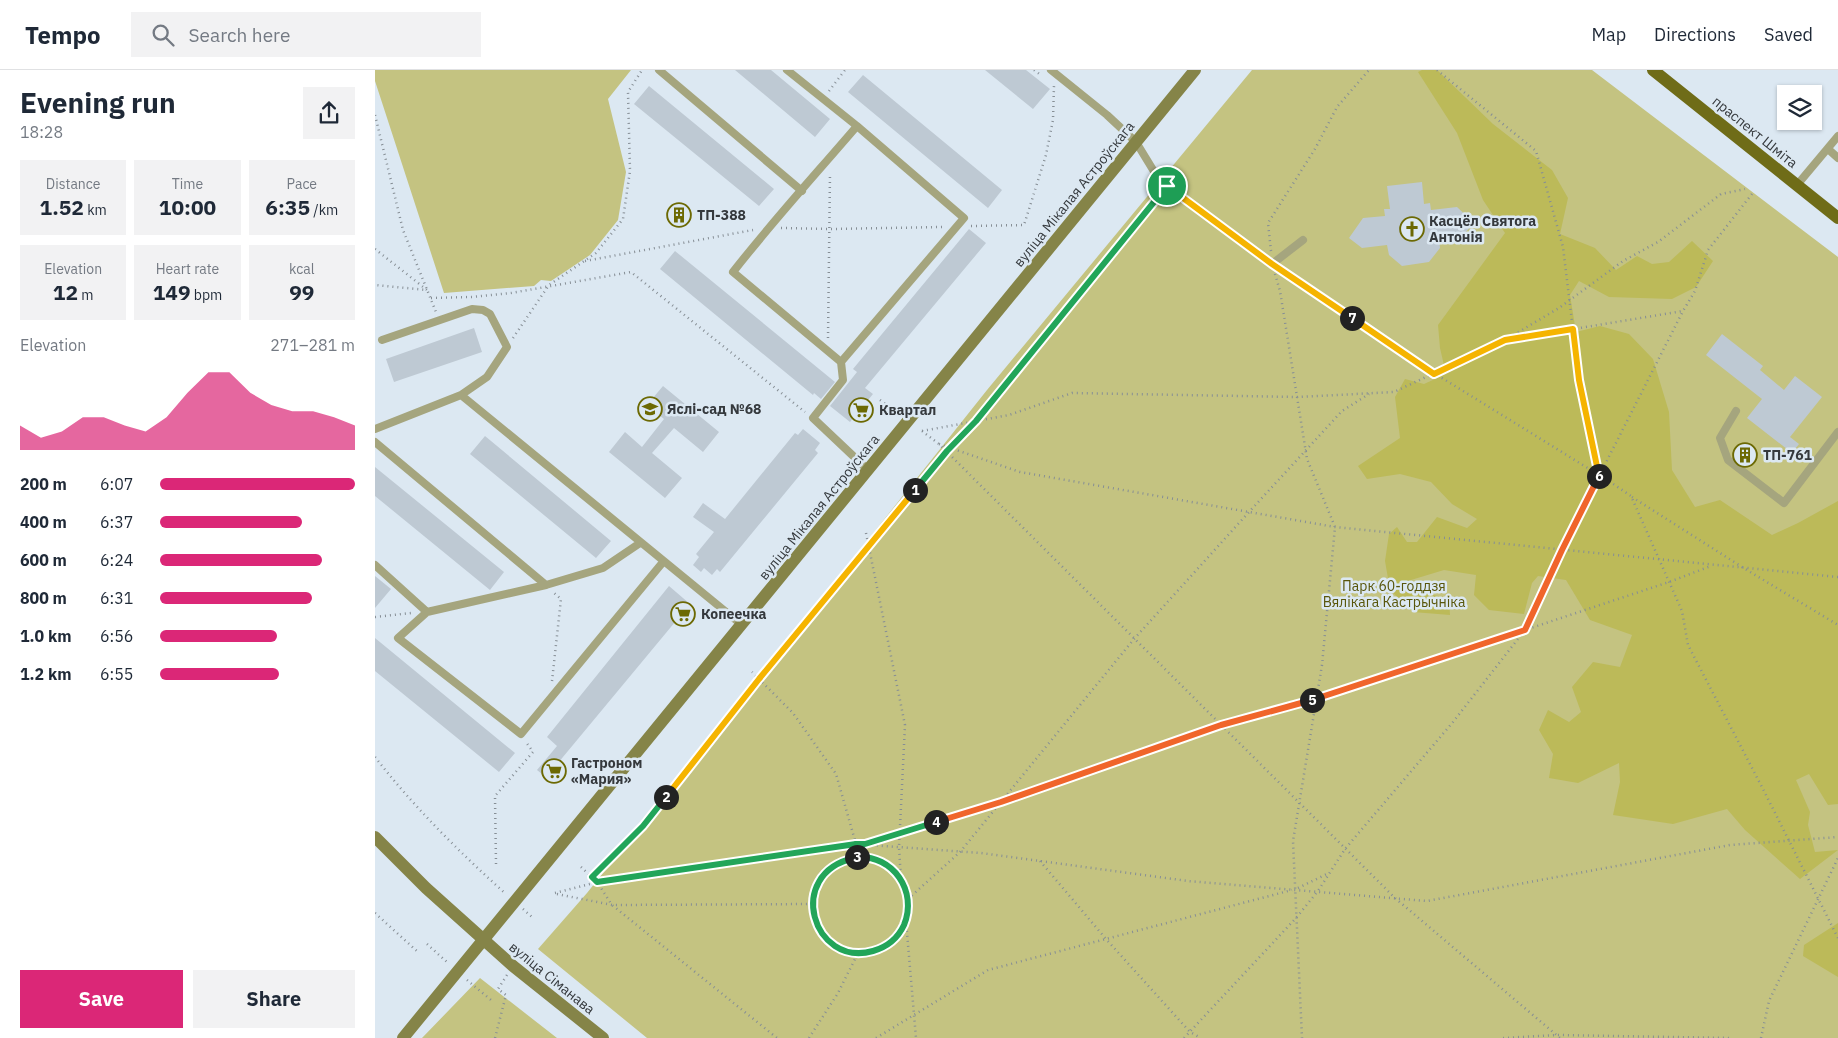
<!DOCTYPE html>
<html lang="en">
<head>
<meta charset="utf-8">
<style>
  :root { --surface:#fff; --page:#f2f2f3; --text:#1f2937; --muted:#747a83; --line:#e0e1e3; --accent:#db2777 }
  body { margin:0; font-family:"IBM Plex Sans",sans-serif; background:var(--page); color:var(--text); height:100vh; display:flex; flex-direction:column; font-size:19px; white-space:nowrap }
  * { box-sizing:border-box; margin:0 }
  p { font-size:16px; color:var(--muted) }
  .icon { flex:none; width:28px; height:28px; fill:none; stroke:currentColor; stroke-width:2; stroke-linecap:round; stroke-linejoin:round }
  .map { position:relative; flex:1; overflow:hidden }
  .side { display:flex; flex-direction:column; background:var(--surface); width:375px }
  .side>* { flex:none }
  .controls { position:absolute; left:1402px; top:15px; display:grid; gap:10px }
  .controls a { display:grid; place-items:center; width:45px; height:45px; border-radius:0px; background:var(--surface); box-shadow:0 1px 4px #0004; font-size:25px }
  .pin { position:absolute; display:grid; place-items:center; width:42px; height:42px; color:#fff; margin:-21px; border:2px solid #fff; border-radius:50%; box-shadow:0 1px 5px #0007 }
  .km { position:absolute; width:25px; height:25px; margin:-12px; border-radius:50%; background:#222; color:#fff; font-size:14px; line-height:25px; text-align:center }
  .round { display:grid; place-items:center; flex:none; width:52px; height:52px; border-radius:0px; background:var(--page) }
  .summary { display:flex; align-items:center; justify-content:space-between; height:85px; padding:0 20px }
  h1 { font-size:28px; font-weight:800; line-height:38px }
  .metrics { display:grid; grid-template-columns:repeat(3,1fr); gap:8px; height:85px; padding:5px 20px }
  .metrics div { display:grid; align-content:center; border-radius:0px; background:var(--page); text-align:center }
  .metrics b { font-size:21px; font-weight:800 }
  .metrics small { font-size:14px; font-weight:400 }
  .metrics p { font-size:14px }
  .chart { height:140px; padding:10px 20px }
  .chart p { display:flex; justify-content:space-between }
  .chart svg { width:100%; height:90px; margin-top:5px; fill:var(--accent); opacity:.7 }
  .action { display:flex; gap:10px; margin-top:auto; padding:10px 20px }
  .action a { flex:1; height:58px; border-radius:0px; background:var(--accent); color:#fff; font-size:20px; font-weight:800; line-height:58px; text-align:center }
  .action a+a { background:var(--page); color:var(--text) }
  ul { padding:0 20px; list-style:none; font-size:16px }
  li { display:grid; grid-template-columns:80px 60px 1fr; align-items:center; height:38px }
  li i { height:12px; border-radius:6px; background:var(--accent) }
  header { display:flex; align-items:center; gap:30px; box-sizing:border-box; height:70px; padding:0 25px; background:var(--surface); border-bottom:1px solid var(--line) }
  header strong { font-size:24px }
  nav { display:flex; gap:28px; margin-inline-start:auto; font-size:18px }
  .search { width:350px; height:45px; background:var(--page); display:flex; align-items:center; gap:12px; box-sizing:border-box; padding:0 18px; border-radius:0px; color:var(--muted); font-size:19px }
  main { display:flex; flex:1; min-height:0 }
  .map>svg:first-child { display:block }
  .green { fill:#c4c381 }
  .forest { fill:#bcba59 }
  .building { fill:#bec9d3 }
  .lines { fill:none; stroke-linecap:round; stroke-linejoin:round }
  .path { stroke:#868e95; stroke-width:2.5; stroke-dasharray:1 4; stroke-linecap:butt }
  .service { stroke:#a5a57e; stroke-width:8 }
  .secondary { stroke:#858448; stroke-width:12 }
  .primary { stroke:#6f6c18; stroke-width:12 }
  .split-1-casing { stroke:#fff; stroke-width:10 }
  .split-2-casing { stroke:#fff; stroke-width:10 }
  .split-3-casing { stroke:#fff; stroke-width:10 }
  .split-4-casing { stroke:#fff; stroke-width:10 }
  .split-5-casing { stroke:#fff; stroke-width:10 }
  .split-6-casing { stroke:#fff; stroke-width:10 }
  .split-7-casing { stroke:#fff; stroke-width:10 }
  .split-8-casing { stroke:#fff; stroke-width:10 }
  .split-1 { stroke:#22a559; stroke-width:6 }
  .split-2 { stroke:#f5b400; stroke-width:6 }
  .split-3 { stroke:#22a559; stroke-width:6 }
  .split-4 { stroke:#22a559; stroke-width:6 }
  .split-5 { stroke:#f0652b; stroke-width:6 }
  .split-6 { stroke:#f0652b; stroke-width:6 }
  .split-7 { stroke:#f5b400; stroke-width:6 }
  .split-8 { stroke:#f5b400; stroke-width:6 }
  .labels { text-anchor:middle; stroke-width:5; stroke-linejoin:round; paint-order:stroke }
  .street-label { font-size:14px; fill:#35393d; stroke:#dce8f2 }
  .poi-label { font-size:14px; font-weight:bold; fill:#35393d; stroke:#dce8f2; text-anchor:start }
  .park-label { font-size:14px; fill:#58550a; stroke:#dce8f2 }
</style>
</head>
<body>
<header>
<strong>Tempo</strong>
<div class="search"><svg class="icon" aria-label="search" viewBox="0 0 24 24"><circle cx="10" cy="10" r="6"/><path d="M15 15l6 6"/></svg>Search here</div>
<nav><a>Map</a><a>Directions</a><a>Saved</a></nav>
</header>
<main>
<section class="side">
<div class="summary"><div><h1>Evening run</h1><p>18:28</p></div><a class="round"><svg class="icon" aria-label="share" viewBox="0 0 24 24"><path d="M12 15V3M7 8l5-5 5 5M5 13v7h14v-7"/></svg></a></div>
<div class="metrics">
<div><p>Distance</p><b>1.52<small> km</small></b></div>
<div><p>Time</p><b>10:00</b></div>
<div><p>Pace</p><b>6:35<small> /km</small></b></div>
</div>
<div class="metrics">
<div><p>Elevation</p><b>12<small> m</small></b></div>
<div><p>Heart rate</p><b>149<small> bpm</small></b></div>
<div><p>kcal</p><b>99</b></div>
</div>
<div class="chart"><p><span>Elevation</span>271–281 m</p>
<svg viewBox="0 0 160 44" preserveAspectRatio="none"><path d="M0 44V32L10 38L20 35L30 28L40 28L50 32L60 35L70 28L80 16L90 6L100 6L110 16L120 22L130 25L140 25L150 28L160 32V44z"/></svg>
</div>
<ul>
<li><b>200 m</b>6:07<i style="width:100%"></i></li>
<li><b>400 m</b>6:37<i style="width:73%"></i></li>
<li><b>600 m</b>6:24<i style="width:83%"></i></li>
<li><b>800 m</b>6:31<i style="width:78%"></i></li>
<li><b>1.0 km</b>6:56<i style="width:60%"></i></li>
<li><b>1.2 km</b>6:55<i style="width:61%"></i></li>
</ul>
<div class="action"><a>Save</a><a>Share</a></div>
</section>
<div class="map">
<svg width="1463" height="968" viewBox="0 0 1463 968">
  <rect width="100%" height="100%" fill="#dce8f2"/>
  <path class="green" d="M0 0H256L233 29 251 102 243 150 215 185 176 211 166 210 159 216 69 223 0 11Z
    M877 0H1217L1463 187V968H272L163 879 212 823 612 320Z
    M105 908 182 968H47Z"/>
  <path class="forest" d="M1047 0H1062L1118 54 1177 100 1193 128 1185 164 1220 178 1241 200 1262 186 1277 194 1294 192 1317 171 1338 191 1321 217 1297 229 1234 227 1204 211 1195 225 1201 262 1225 256 1254 264 1278 289 1294 342 1297 400 1320 437 1345 430 1397 465 1423 453 1463 431V734L1453 735 1434 704 1421 710 1435 742 1433 755 1440 782 1463 780 1425 809 1370 760 1352 739 1298 754 1238 745 1245 712 1244 693 1203 713 1174 708 1178 684 1164 660 1173 640 1194 652 1206 642 1197 617 1218 592 1245 597 1257 565 1215 550 1191 510 1163 506 1157 513 1149 544 1114 540 1099 525 1101 505 1069 500 1036 510 1037 521 1074 528 1075 545 1038 542 1015 520 1010 491 1014 464 1022 457 1032 472H1042L1062 447 1092 458 1102 449 1077 434 1056 412 1025 404 992 409 983 396 1025 368 1020 327 1030 309 1049 314 1071 304 1065 278 1063 255 1130 163 1108 130 1082 63 1043 2Z
    M1463 853V907L1428 886 1429 875Z"/>
  <path class="building" d="M360 0H396L455 49 440 67Z
    M610 0H651L675 19 658 39Z
    M488 5 627 120 613 138 473 22Z
    M274 16 399 119 384 136 259 34Z
    M1047 112 1049 134 1055 133 1056 140 1082 137 1099 153 1088 165 1064 169 1065 178 1054 192 1027 196 1014 185 1012 175 987 178 974 168 988 148 1010 146 1009 139H1015L1012 116Z
    M305 135 315 142 304 156 294 149Z
    M594 159 611 173 490 318 498 324 475 352 455 336 482 302 478 299Z
    M300 181 460 312 446 329 439 323 438 325 285 199Z
    M99 258 107 282 19 312 11 289Z
    M1347 264 1388 296 1385 300 1409 320 1420 306 1447 327 1415 367 1424 374 1417 383 1372 348 1387 329 1331 285Z
    M288 316 344 362 328 382 299 358 277 383 307 408 290 428 234 382 250 362 267 377 289 349 272 335Z
    M428 359 445 373 440 380 443 383 345 502 342 499 337 505 329 498 326 502 318 495 324 487 321 484 339 462 318 447 328 433 350 449 420 363 423 365Z
    M110 366 236 471 221 488 95 384Z
    M1368 375 1380 384 1371 394 1360 386Z
    M0 397 129 502 115 520 0 426Z
    M0 506 16 519 0 538Z
    M294 516 315 534 183 693V697L173 709 162 700 182 676 172 667Z
    M0 568 140 683 124 702 0 601Z"/>
  <g class="lines">
    <path class="path" d="M659 0 667 6
      M1062 0 1161 81 1188 177 1204 310 1214 365 1225 405 1256 426 1307 541 1313 575 1389 721 1463 868
      M454 21 470 0
      M0 45 28 160 61 242
      M596 156 649 155 671 85 678 50 679 15
      M406 158 455 159 568 157
      M0 179 52 220 0 215
      M896 181 893 153 940 79 962 37 994 0
      M210 191 378 160
      M905 199 1059 303 1224 405
      M900 204 905 221 932 389 960 457 947 595 918 771 927 968
      M56 228 96 227 136 223 256 202 430 342
      M138 268 174 215 221 183 248 149 255 101 253 22 267 0
      M453 268 455 103
      M1132 270 1308 241 1320 221 1333 180 1377 124
      M505 330 523 343
      M547 361 634 345 697 323 922 327 1019 322 1130 270 1184 238 1248 191 1283 172 1346 124 1370 119
      M547 361 564 374 1020 828 1185 968
      M564 374 645 402 960 457 1463 507
      M1257 427 1367 497 1463 555
      M491 463 530 655 524 777 526 809
      M0 547 36 543
      M177 611 186 529 179 523
      M0 687C39 737 84 782 131 824
      M492 774 626 732 846 655 941 629 1150 560 1294 512 1336 496
      M437 835a48 48 0 1 1 96 0a48 48 0 1 1-96 0Z
      M479 788 481 774 606 783 813 811 1052 831 1355 775 1463 767
      M665 791 731 869 815 962 826 968
      M121 794 120 726 158 682 151 672
      M206 797 222 812 237 835 402 968
      M217 807 268 756 384 609 572 381 601 351 786 123
      M923 818 954 803
      M180 823 230 810 481 774 461 704 418 643 377 602
      M182 824 237 835 437 834
      M533 829 585 782 759 569 874 442 967 341 994 324
      M148 839 157 847
      M0 843 44 883
      M531 851 541 968
      M52 874 73 893
      M92 910 116 930
      M120 968 131 925 123 919 132 905
      M434 968 463 923 483 883
      M501 968 613 900 917 820
      M809 968 921 848 943 821 970 779 1078 652 1150 560 1187 479 1308 241
      M1128 968 1182 965 1357 968
      M1386 968 1394 931 1463 788"/>
    <path class="service" d="M284 0 427 121
      M412 0 482 56
      M676 0 732 45 761 72 783 108 897 194 928 170
      M482 56 589 148 466 292 358 202C397 152 440 105 482 56Z
      M1453 79 1463 88
      M1422 115 1463 66
      M466 292 468 310 438 348 493 400
      M86 325 367 555
      M1361 341 1345 368 1353 390 1409 433 1463 362
      M0 359 86 325 112 307 132 277 115 244 108 240 97 239 7 270
      M0 372 171 515 228 498 265 473
      M0 495 52 542 171 515
      M52 542 23 568 146 664 288 492"/>
    <path class="secondary" d="M0 767 51 818 138 896 228 968
      M28 968 820 0"/>
    <path class="primary" d="M1278 0 1463 148"/>
  </g>
  <g class="lines">
    <g class="split-1-casing">
      <path id="split-1" d="M540 420 572 381 601 351 792 116"/>
    </g>
    <g class="split-2-casing">
      <path id="split-2" d="M291 727 384 609 540 420"/>
    </g>
    <g class="split-3-casing">
      <path id="split-3" d="M291 727 268 756 217 807 222 812 481 774 479 788 482 787"/>
    </g>
    <g class="split-4-casing">
      <path id="split-4" d="M482 787C518 785 543 821 529 855 523 868 512 877 498 881 438 898 409 804 479 788L481 774H490L561 752"/>
    </g>
    <g class="split-5-casing">
      <path id="split-5" d="M561 752 626 732 846 655 937 630"/>
    </g>
    <g class="split-6-casing">
      <path id="split-6" d="M937 630 1150 560 1187 480 1224 406"/>
    </g>
    <g class="split-7-casing">
      <path id="split-7" d="M977 248 1059 304 1130 270 1198 259 1204 310 1224 406"/>
    </g>
    <g class="split-8-casing">
      <path id="split-8" d="M792 116 897 194 977 248"/>
    </g>
    <use href="#split-1" class="split-1"/>
    <use href="#split-2" class="split-2"/>
    <use href="#split-3" class="split-3"/>
    <use href="#split-4" class="split-4"/>
    <use href="#split-5" class="split-5"/>
    <use href="#split-6" class="split-6"/>
    <use href="#split-7" class="split-7"/>
    <use href="#split-8" class="split-8"/>
  </g>
  <defs>
    <g id="building-ring" transform="scale(1.25)"><circle r="9.5" fill="#dce8f2" stroke="#6c6903" stroke-width="1.5"/><path d="M-4-6H4V6H1V3H-1V6H-4ZM-2.5-4.3h1.7v1.8h-1.7ZM.8-4.3h1.7v1.8H.8ZM-2.5-1h1.7V.8h-1.7ZM.8-1h1.7V.8H.8Z" fill="#6c6903"/></g>
    <g id="church-ring" transform="scale(1.25)"><circle r="9.5" fill="#dce8f2" stroke="#6c6903" stroke-width="1.5"/><path d="M-1.2-6h2.4v3.5h3.3v2.4h-3.3V6h-2.4V-.1h-3.3v-2.4h3.3Z" fill="#6c6903"/></g>
    <g id="school-ring" transform="scale(1.25)"><circle r="9.5" fill="#dce8f2" stroke="#6c6903" stroke-width="1.5"/><path d="M0-5L7-2L0 1L-7-2ZM-4 1L0 2.5L4 1V4Q0 6-4 4Z" fill="#6c6903"/></g>
    <g id="supermarket-ring" transform="scale(1.25)"><circle r="9.5" fill="#dce8f2" stroke="#6c6903" stroke-width="1.5"/><path d="M-6-5.5h2.5l.6 2H6L4.5 2H-2.5L-4.4-4H-6ZM-1.5 3.2a1.3 1.3 0 1 0 .1 0ZM3 3.2a1.3 1.3 0 1 0 .1 0Z" fill="#6c6903"/></g>
  </defs>
  <g fill-rule="evenodd">
    <use href="#building-ring" x="304" y="145"/>
    <use href="#church-ring" x="1037" y="159"/>
    <use href="#school-ring" x="275" y="339"/>
    <use href="#supermarket-ring" x="486" y="340"/>
    <use href="#building-ring" x="1370" y="385"/>
    <use href="#supermarket-ring" x="308" y="544"/>
    <use href="#supermarket-ring" x="179" y="701"/>
  </g>
  <g class="labels">
    <g class="street-label">
      <text transform="translate(1380 62) rotate(39)" y="5">праспект Шміта</text>
      <text transform="translate(699 124) rotate(-51)" y="5">вуліца Мікалая Астроўскага</text>
      <text transform="translate(444 437) rotate(-51)" y="5">вуліца Мікалая Астроўскага</text>
      <text transform="translate(177 908) rotate(39)" y="5">вуліца Сіманава</text>
    </g>
    <g class="poi-label">
      <text x="322" y="150">ТП-388</text>
      <text x="1054" y="156">Касцёл Святога<tspan x="1054" dy="16">Антонія</tspan></text>
      <text x="292" y="344">Яслі-сад №68</text>
      <text x="504" y="345">Квартал</text>
      <text x="1388" y="390">ТП-761</text>
      <text x="326" y="549">Копеечка</text>
      <text x="196" y="698">Гастроном<tspan x="196" dy="16">«Мария»</tspan></text>
    </g>
    <g class="park-label">
      <text x="1019" y="521">Парк 60-годдзя<tspan x="1019" dy="16">Вялікага Кастрычніка</tspan></text>
    </g>
  </g>
</svg>
<div class="controls">
<a><svg class="icon" aria-label="layers" viewBox="0 0 24 24"><path d="M12 4l9 5-9 5-9-5zM3 14l9 5 9-5"/></svg></a>
</div>
<div class="pin" style="left:792px;top:116px;background:#1e9e55"><svg class="icon" aria-label="arrive" viewBox="0 0 24 24"><path d="M6 21V4h12l-3 4 3 4H6"/></svg></div>
<b class="km" style="left:540px;top:420px">1</b>
<b class="km" style="left:291px;top:727px">2</b>
<b class="km" style="left:482px;top:787px">3</b>
<b class="km" style="left:561px;top:752px">4</b>
<b class="km" style="left:937px;top:630px">5</b>
<b class="km" style="left:1224px;top:406px">6</b>
<b class="km" style="left:977px;top:248px">7</b>
</div>
</main>
</body>
</html>
